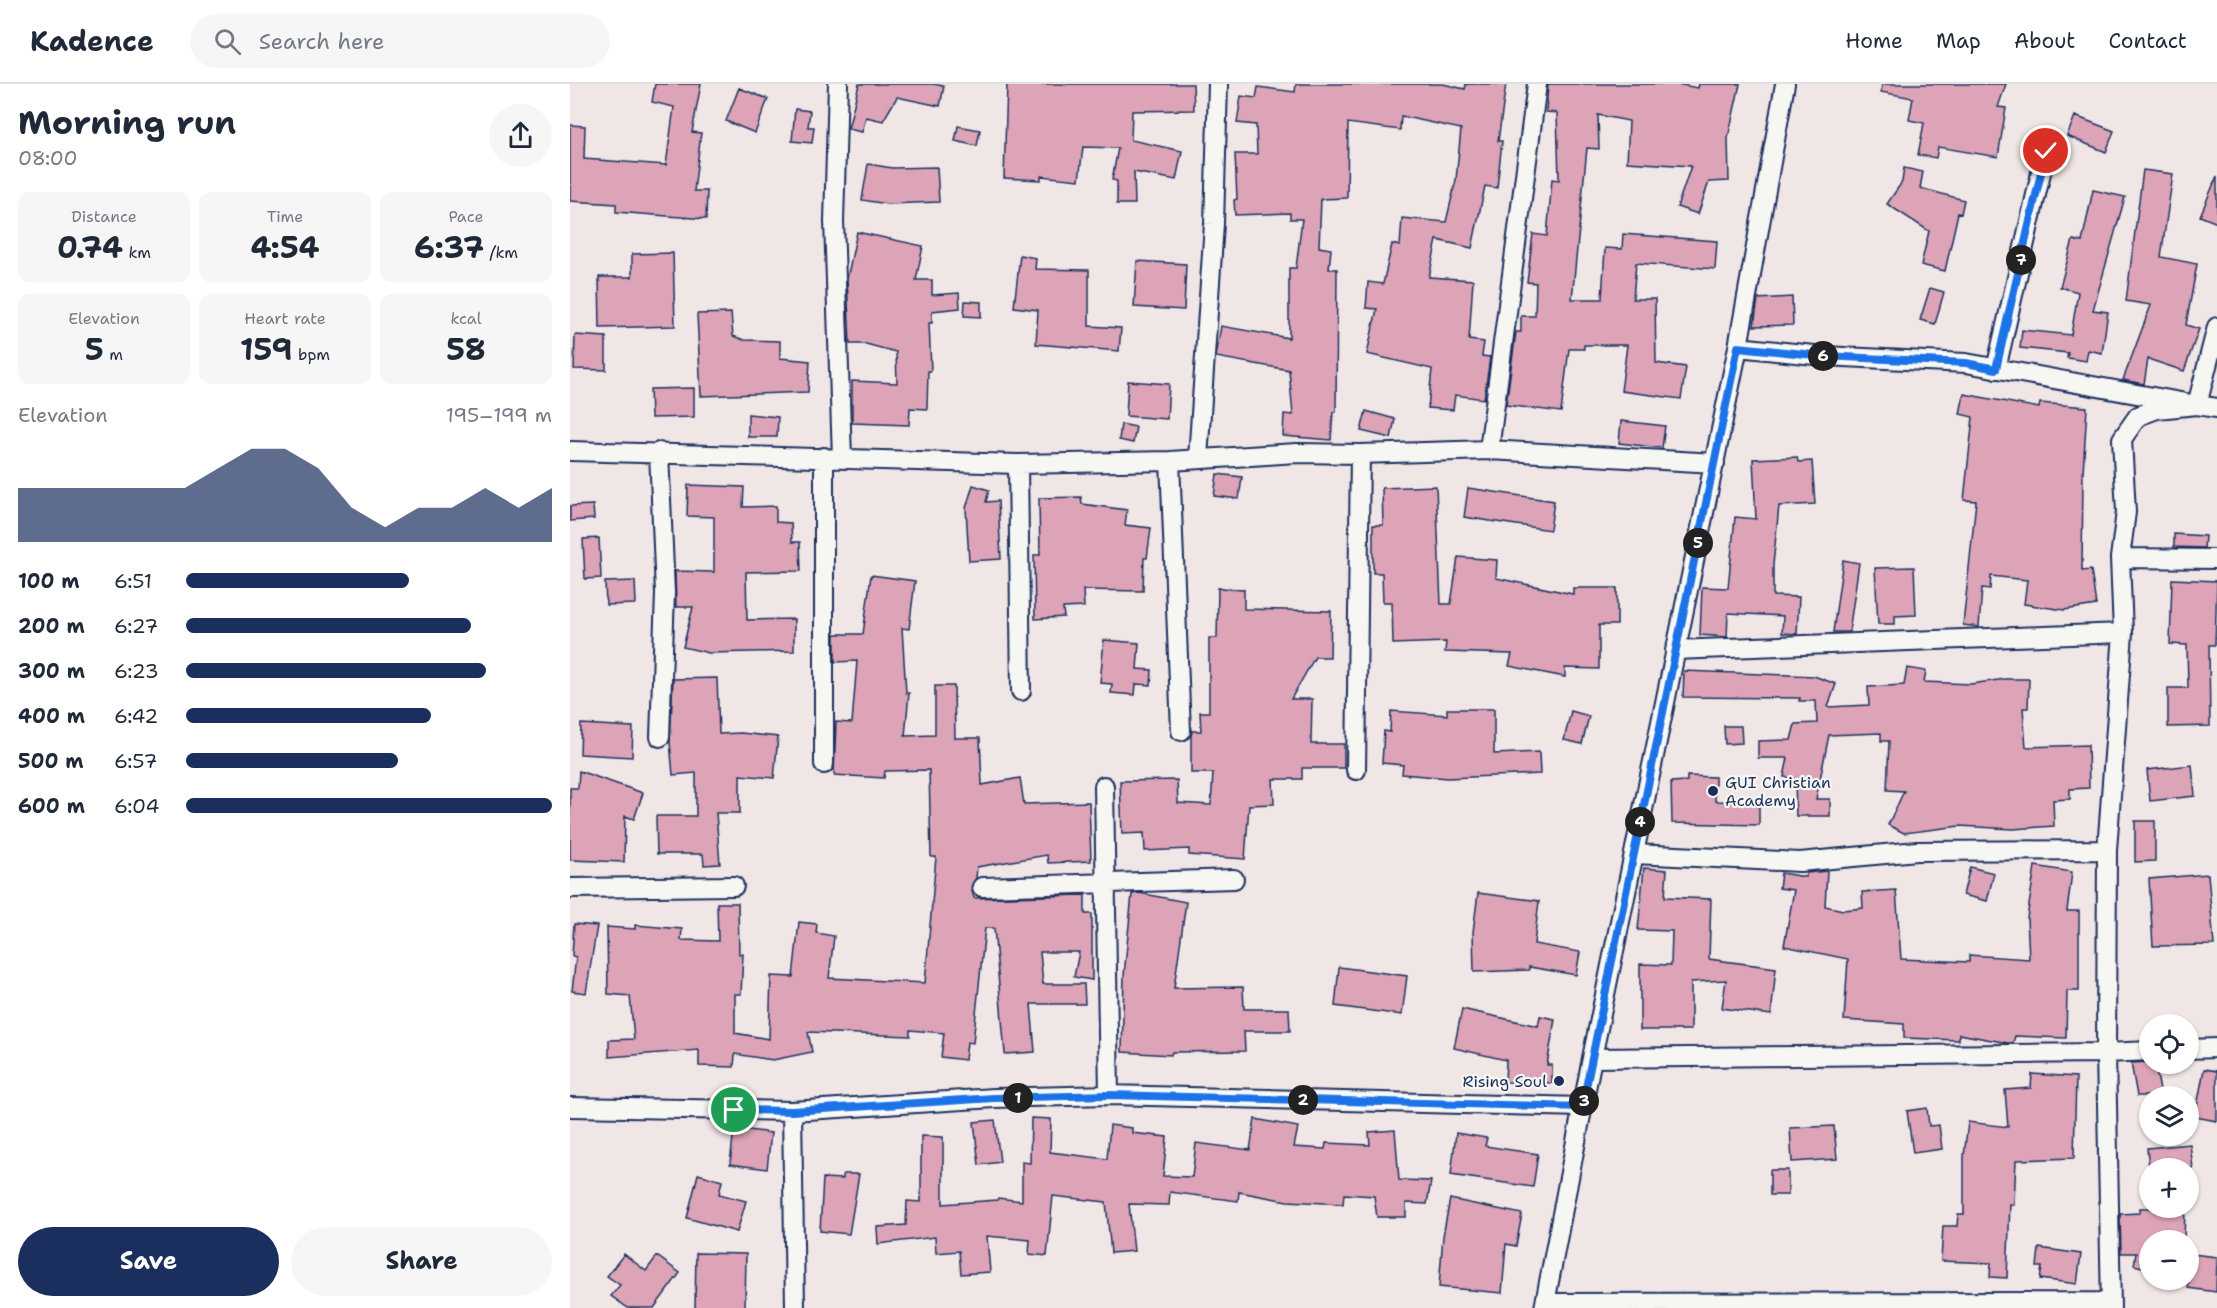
<!DOCTYPE html>
<html lang="en">
<head>
<meta charset="utf-8">
<style>
  :root { --surface:#fff; --page:#f6f6f7; --text:#1f2937; --muted:#747a83; --line:#e0e1e3; --accent:#1b2f5e }
  body { margin:0; font-family:"Shantell Sans",sans-serif; background:var(--page); color:var(--text); height:100vh; display:flex; flex-direction:column; font-size:22px; white-space:nowrap }
  * { box-sizing:border-box; margin:0 }
  p { font-size:20px; color:var(--muted) }
  .icon { flex:none; width:33px; height:33px; fill:none; stroke:currentColor; stroke-width:2; stroke-linecap:round; stroke-linejoin:round }
  .map { position:relative; flex:1; overflow:hidden }
  .details { display:flex; flex-direction:column; background:var(--surface); width:570px }
  .details>* { flex:none }
  .controls { position:absolute; left:1569px; top:930px; display:grid; gap:12px }
  .controls a { display:grid; place-items:center; width:60px; height:60px; border-radius:50%; background:var(--surface); box-shadow:0 2px 4px #0004; font-size:30px }
  .pin { position:absolute; display:grid; place-items:center; width:51px; height:51px; color:#fff; margin:-26px; border:3px solid #fff; border-radius:50%; box-shadow:0 2px 6px #0007 }
  .km { position:absolute; width:30px; height:30px; margin:-15px; border-radius:50%; background:#222; color:#fff; font-size:16px; line-height:30px; text-align:center }
  .round { display:grid; place-items:center; flex:none; width:63px; height:63px; border-radius:32px; background:var(--page) }
  .summary { display:flex; align-items:center; justify-content:space-between; height:102px; padding:0 18px }
  h1 { font-size:33px; font-weight:700; line-height:45px }
  .figures { display:grid; grid-template-columns:repeat(3,1fr); gap:9px; height:102px; padding:6px 18px }
  .figures div { display:grid; align-content:center; border-radius:12px; background:var(--page); text-align:center }
  .figures b { font-size:30px; font-weight:700 }
  .figures small { font-size:16px; font-weight:400 }
  .figures p { font-size:16px }
  .chart { height:168px; padding:12px 18px }
  .chart p { display:flex; justify-content:space-between }
  .chart svg { width:100%; height:108px; margin-top:6px; fill:var(--accent); opacity:.7 }
  .action { display:flex; gap:12px; margin-top:auto; padding:12px 18px }
  .action a { flex:1; height:69px; border-radius:36px; background:var(--accent); color:#fff; font-size:24px; font-weight:700; line-height:69px; text-align:center }
  .action a+a { background:var(--page); color:var(--text) }
  ul { padding:0 18px; list-style:none; font-size:20px }
  li { display:grid; grid-template-columns:96px 72px 1fr; align-items:center; height:45px }
  li i { height:15px; border-radius:8px; background:var(--accent) }
  header { display:flex; align-items:center; gap:36px; box-sizing:border-box; height:84px; padding:0 30px; background:var(--surface); border-bottom:2px solid var(--line) }
  header strong { font-size:28px }
  nav { display:flex; gap:33px; margin-inline-start:auto; font-size:21px }
  .search { width:420px; height:54px; background:var(--page); display:flex; align-items:center; gap:15px; box-sizing:border-box; padding:0 21px; border-radius:33px; color:var(--muted); font-size:22px }
  main { display:flex; flex:1; min-height:0 }
  .map>svg:first-child { display:block }
  .building { fill:#dca4b6; stroke:#1b2f5e; stroke-width:1.5 }
  .lines { fill:none; stroke-linecap:round; stroke-linejoin:round }
  .minor-casing { stroke:#1b2f5e; stroke-width:22 }
  .minor { stroke:#f6f6f2; stroke-width:18 }
  .route-casing { stroke:#fff; stroke-width:12 }
  .route { stroke:#1a73e8; stroke-width:8 }
  .poi-dot { fill:#1b2f5e; stroke:#f6f6f2; stroke-width:2 }
  .labels { text-anchor:middle; stroke-width:4.5; stroke-linejoin:round; paint-order:stroke }
  .poi-label { font-size:16px; fill:#1b2f5e; stroke:#f6f6f2; text-anchor:start }
</style>
</head>
<body>
<header>
<strong>Kadence</strong>
<div class="search"><svg class="icon" aria-label="search" viewBox="0 0 24 24"><circle cx="10" cy="10" r="6"/><path d="M15 15l6 6"/></svg>Search here</div>
<nav><a>Home</a><a>Map</a><a>About</a><a>Contact</a></nav>
</header>
<main>
<section class="details">
<div class="summary"><div><h1>Morning run</h1><p>08:00</p></div><a class="round"><svg class="icon" aria-label="share" viewBox="0 0 24 24"><path d="M12 15V3M7 8l5-5 5 5M5 13v7h14v-7"/></svg></a></div>
<div class="figures">
<div><p>Distance</p><b>0.74<small> km</small></b></div>
<div><p>Time</p><b>4:54</b></div>
<div><p>Pace</p><b>6:37<small> /km</small></b></div>
</div>
<div class="figures">
<div><p>Elevation</p><b>5<small> m</small></b></div>
<div><p>Heart rate</p><b>159<small> bpm</small></b></div>
<div><p>kcal</p><b>58</b></div>
</div>
<div class="chart"><p><span>Elevation</span>195–199 m</p>
<svg viewBox="0 0 160 44" preserveAspectRatio="none"><path d="M0 44V22L10 22L20 22L30 22L40 22L50 22L60 14L70 6L80 6L90 14L100 30L110 38L120 30L130 30L140 22L150 30L160 22V44z"/></svg>
</div>
<ul>
<li><b>100 m</b>6:51<i style="width:61%"></i></li>
<li><b>200 m</b>6:27<i style="width:78%"></i></li>
<li><b>300 m</b>6:23<i style="width:82%"></i></li>
<li><b>400 m</b>6:42<i style="width:67%"></i></li>
<li><b>500 m</b>6:57<i style="width:58%"></i></li>
<li><b>600 m</b>6:04<i style="width:100%"></i></li>
</ul>
<div class="action"><a>Save</a><a>Share</a></div>
</section>
<div class="map">
<svg width="1647" height="1224" viewBox="0 0 1647 1224">
  <rect width="100%" height="100%" fill="#f1e6e6"/>
  <filter id="ink" filterUnits="userSpaceOnUse"><feTurbulence type="fractalNoise" baseFrequency=".0167" numOctaves="2"/><feDisplacementMap in="SourceGraphic" scale="12" xChannelSelector="R" yChannelSelector="G"/><feConvolveMatrix kernelMatrix="1 2 1 2 8 2 1 2 1" color-interpolation-filters="sRGB"/></filter>
  <g filter="url(#ink)">
    <path class="building" d="M85 0H131L122 48 131 49 124 107H137L136 135 46 128V120L0 117V41L15 42 14 75 96 81 104 23 82 18Z
      M289 0H363L374 2 370 22 327 13 313 37 296 33 292 48 278 45Z
      M437 0H623L624 26 562 27 561 56 612 67 606 96 564 88 565 120H547V97L542 96 548 64 513 63 509 96 471 92V96L434 94Z
      M726 0H873L895 5 896 0H936L928 57H932L927 104 915 102 902 164 867 156 859 193 903 196 899 256 914 258 912 272 920 273 914 315 885 311 883 326 858 324 862 285 797 270 807 225 796 224 798 198 813 200 822 160 830 162 832 134 876 138 886 96 891 45 831 32 830 46 778 39 777 114 751 115 749 163 761 165 759 185H767L766 328H763L761 356 713 352 714 330 723 331 719 286 646 273 651 242 719 254V184H726L732 135H720V129L665 131 664 116 667 115 665 70H687L686 41 667 39 671 12 686 14 688 3 725 8Z
      M978 0H1106L1128 4 1129 0H1170L1158 54 1159 97 1139 98 1128 130 1107 123 1121 82 1057 78 1059 37 1028 31 1029 65 1017 64 1002 215H1032L1035 164 1052 165 1053 150 1147 157 1145 185 1066 179 1063 215H1085L1086 279 1116 283 1111 315 1051 307 1057 261H1014V265H999L991 328 936 321 946 248H951V232H965L966 199 957 198 963 150 977 152 982 95 989 96 987 29 976 28Z
      M1312 0H1436L1428 23 1436 24 1428 73 1368 63 1366 74 1348 71 1354 39 1339 36 1343 14 1311 8Z
      M169 4 198 15 185 49 156 37Z
      M225 25 240 27 238 43H244L242 59 222 57Z
      M1505 32 1544 47 1536 68 1497 52Z
      M388 42 410 46 407 62 385 57Z
      M298 80 322 84 367 83 369 118 317 120 292 116Z
      M1334 84 1353 88 1350 104 1394 116 1391 130 1388 129 1375 187 1351 181 1359 147 1317 120 1332 98Z
      M1573 86 1603 90 1591 173 1627 180 1616 241 1629 245 1614 287 1578 275 1574 300 1553 296 1581 221 1556 217Z
      M1647 92V139L1630 132Z
      M1523 106 1555 113 1523 226 1538 228 1532 269 1518 266 1516 277 1497 274 1498 269 1450 264 1452 246 1501 251 1508 208 1490 203 1503 156 1512 158Z
      M287 148 353 162 346 196H362V211L389 209 390 224 362 227V239H359L361 287H358L357 325 340 324 339 341 282 339V297L327 299 326 268 296 260H280L277 195Z
      M103 169 105 242 30 244 29 193H62V170Z
      M450 171 466 174 465 185 519 186V242L551 244 549 267 466 260 468 226 444 223Z
      M567 177 616 180 614 226 564 223Z
      M1360 204 1374 208 1365 240 1350 236Z
      M1222 213 1223 241 1184 242 1188 215Z
      M395 217 411 218V233L394 232Z
      M161 229 163 252 174 256 210 257V274L240 277 238 308 131 312 127 230Z
      M5 251 36 253V286L4 285Z
      M558 297 599 300 597 335 556 332Z
      M124 304V333L81 334 80 305Z
      M1394 310 1469 324 1470 319 1517 323 1513 389 1512 487 1521 486 1526 521 1494 526 1454 520 1457 496 1421 492 1420 505 1412 504 1409 543 1393 541 1406 417 1394 416 1403 333 1390 330Z
      M796 327 825 335 821 354 791 347Z
      M178 330 208 333 207 353H178Z
      M1051 337 1095 342 1092 364 1049 359Z
      M551 340 566 343 563 359 549 356Z
      M1227 373 1228 378 1242 377 1245 420 1209 422 1203 481V512L1229 513 1227 550 1212 549 1213 532 1158 529 1157 553 1130 551 1132 503 1158 504 1165 433 1186 435 1183 375Z
      M647 390 672 393 669 415 644 412Z
      M118 401 174 403 173 423 206 422V438L221 439 222 458H230L231 487 176 488 177 536 224 535V567L139 569 113 563 123 523H106L105 487 144 488V433L117 432Z
      M403 401 419 406 416 418 428 417 431 475 399 477 396 424Z
      M866 402 871 520H881L888 473 927 476 926 494 1003 510V504H1047V541H1029V585L995 584V593L939 582 942 570 875 568 876 558 823 560 822 518H813L812 489H803V441H813L812 404Z
      M898 404 984 417 980 446 894 433Z
      M511 413 512 420 557 426 555 441 581 444 577 474H574L573 507 513 506 514 523 493 524 494 533 465 535 464 471H470L469 414Z
      M23 421 24 435 0 437V422Z
      M1604 450 1635 452 1634 464 1604 463Z
      M29 454 31 494 15 495 13 455Z
      M1273 476 1289 479 1279 548H1263Z
      M1344 483 1346 531 1325 532V540H1308L1305 484Z
      M301 491 345 497 339 545 332 544 336 609H339L335 652 365 651V602H384L385 654H410L412 701 450 694 454 720 519 718 521 777 478 779 477 771 407 783 406 794 401 803 404 814 515 811V830H522V896L504 893 509 868H470L473 900H514L515 920H461L465 968 435 970 424 844H415L403 959 397 958 395 976 371 973 374 949 340 946V952L238 948 242 968 203 976 165 970 164 983 129 982V966L39 973V956L64 955 60 912 38 910 37 843 65 845V841L112 845 111 856 148 857 147 819H168L169 870H173L171 910H165V949L199 955 201 892 223 893 229 838 247 840 246 849 264 852 259 894 355 899 366 773H361L359 686 315 687 314 694 264 691 266 638 282 639 287 577 265 578V550H293Z
      M1602 495 1647 497 1645 561H1639L1640 642 1598 643V604H1618L1617 561 1600 560Z
      M65 497 66 520 36 521 35 498Z
      M648 504 674 505V525L761 527 760 573H745L721 615H742L741 660H774V684H732V695H703L704 720 679 721 675 775 619 771V765L575 767 574 749 552 750 550 697 607 696 608 719 641 721 643 689H621V653L622 647H631L630 628H639V554H647Z
      M534 556 569 559 567 585 582 586 581 601 566 600 565 611 541 609 542 600 530 599Z
      M1337 584 1356 587 1354 598 1401 600 1435 595H1459L1458 624H1453L1456 663 1518 661 1519 704 1500 705V715L1483 716 1484 742 1443 745 1390 742 1334 749 1318 741 1334 707 1317 706 1319 657H1311V649L1259 651 1246 715H1260V732H1226L1225 695 1214 693 1218 674H1188V657L1221 656 1225 640 1247 639 1246 617H1229L1230 614 1113 613 1114 587 1244 592 1266 600 1258 623 1299 621 1298 603 1334 601Z
      M147 594 149 650 171 649 208 653 204 694 170 691V729H146L150 780 134 781 133 770H87L86 732H126V689L103 691 100 658 103 595Z
      M877 625H924V670L969 668 970 690 878 694 832 690 833 681 812 679 814 647 820 648 821 627 877 631Z
      M1001 627 1019 632 1012 660 994 656Z
      M11 640 63 643 62 673 10 670Z
      M1154 642H1171L1172 659 1155 660Z
      M1622 681 1625 712 1580 717 1577 686Z
      M9 687 73 709 64 735 55 732 54 778 0 776V704H8Z
      M1117 692 1145 693V717L1189 718V741L1102 739 1101 698 1117 697Z
      M1565 737H1585V777L1565 778Z
      M1465 782 1502 788 1497 827H1509V907H1497L1496 954 1445 952 1443 959H1438L1389 950V956L1334 954V940L1274 936 1278 875 1214 862 1224 806 1209 804 1211 789 1236 793V789L1257 787 1255 822 1273 826 1293 824 1292 808 1326 806 1331 875 1399 878V871L1459 875 1457 834Z
      M1400 783 1424 789 1417 817 1393 811Z
      M1074 784 1097 786 1095 813 1141 815 1139 875 1206 884 1201 931 1152 924 1156 896 1121 898V946H1070V880L1101 881 1102 847 1068 846Z
      M1638 790 1644 861 1583 862 1579 795Z
      M569 809 616 818 604 904 673 903 674 925H719L720 947H674L675 967 602 968 601 971 552 968 554 892 562 810Z
      M908 809 969 817 964 860 1010 868 1006 891 959 883V886L904 888 903 848Z
      M4 840 27 842 16 909 2 907 6 873 2 872Z
      M769 883 837 892 832 931 765 922Z
      M892 925 968 942 970 932 985 935 977 981H982V999L935 998 936 976 884 964Z
      M1580 978 1585 980 1591 1012H1567L1561 979Z
      M1634 985 1647 987V1037L1625 1033Z
      M1462 990 1506 993 1504 1074 1446 1076 1444 1121 1440 1120 1437 1194 1420 1193 1421 1179 1371 1177 1373 1142H1387L1388 1130H1394V1072L1398 1038 1438 1043 1435 1006 1461 1004Z
      M1357 1024 1359 1042 1369 1041 1372 1065 1343 1069 1337 1027Z
      M461 1034 481 1035 480 1068 537 1075 540 1041 562 1044V1049L597 1053 593 1092 622 1093 626 1059 680 1066 685 1035 728 1043 724 1063 755 1065 756 1059 800 1061 799 1048 825 1046 829 1096 861 1097 857 1120 836 1119V1133H807L804 1112 774 1110 773 1120 717 1117 669 1108 668 1117 600 1108 599 1121 559 1120 564 1167 541 1169 536 1118 483 1112 477 1172 459 1170 460 1156 417 1152 420 1188 391 1190 389 1167 366 1169 365 1153 308 1160 307 1143 336 1141 337 1117 351 1118V1052L373 1053V1120L427 1116 428 1114 452 1117V1078L460 1079Z
      M425 1036 430 1078 409 1081 404 1038Z
      M1264 1042 1267 1075 1222 1078 1220 1044Z
      M164 1044 201 1049 197 1085 160 1080Z
      M886 1049 917 1054 915 1062 968 1070 963 1103 881 1091Z
      M1620 1060 1623 1084H1579L1577 1064Z
      M1200 1086H1218V1111H1200Z
      M128 1090 152 1097 149 1110 176 1117 167 1148 117 1134Z
      M273 1090H289L279 1150 250 1147 253 1094 273 1095Z
      M880 1115 952 1130 946 1162 936 1160 932 1209 869 1203 873 1152Z
      M1570 1124H1615L1614 1156H1580V1185L1564 1181 1566 1169H1551L1550 1130 1570 1129Z
      M1469 1164 1511 1170 1507 1200 1470 1195 1472 1183H1467Z
      M126 1169 176 1170 175 1224H125Z
      M54 1170 76 1187 87 1172 110 1189 84 1224H58L41 1212 50 1201 37 1192Z
      M1622 1170 1647 1173 1646 1208 1618 1204Z"/>
    <g class="lines">
      <g class="minor-casing">
        <path id="minor" d="M268 0 264 137 272 374
          M1168 263 1254 272 1396 279 1627 321 1647 243
          M1426 285 1476 67
          M919 366 967 0
          M0 367 448 380 600 377 727 369 790 370 919 366 1145 379
          M89 368 95 509 90 653
          M628 374 644 140 648 0
          M600 377 611 647
          M448 380 451 607
          M1550 474 1647 475
          M1105 566 1553 549
          M254 680V373
          M786 686 790 370
          M534 702 539 1011
          M1064 770 1230 778 1347 767 1537 766
          M412 803 664 795
          M0 804 164 802
          M1618 965 1647 964
          M1580 967 1536 969 1537 766 1553 549 1550 474 1556 428 1552 355 1568 332 1587 325 1627 321 1647 324
          M1022 974 1536 969 1541 1224
          M0 1023 222 1027 424 1014 539 1011 1012 1023
          M222 1027 225 1224
          M975 1219 1541 1218
          M974 1224 1022 974 1168 263 1215 0"/>
      </g>
      <use href="#minor" class="minor"/>
    </g>
  </g>
  <g class="lines" filter="url(#ink)">
    <g class="route-casing">
      <path id="route" d="M164 1026 222 1027 424 1014 539 1011 1012 1023 1168 263 1254 272 1396 279 1426 285 1476 67"/>
    </g>
    <use href="#route" class="route"/>
  </g>
  <g class="poi-dot">
    <circle cx="1143" cy="707" r="6"/>
    <circle cx="989" cy="997" r="6"/>
  </g>
  <g class="labels">
    <g class="poi-label">
      <text x="1155" y="704">GUI Christian<tspan x="1155" dy="18">Academy</tspan></text>
      <text x="977" y="1003" text-anchor="end">Rising Soul</text>
    </g>
  </g>
</svg>
<div class="controls">
<a><svg class="icon" aria-label="locate" viewBox="0 0 24 24"><circle cx="12" cy="12" r="6"/><path d="M12 2v4M12 18v4M2 12h4M18 12h4"/></svg></a>
<a><svg class="icon" aria-label="layers" viewBox="0 0 24 24"><path d="M12 4l9 5-9 5-9-5zM3 14l9 5 9-5"/></svg></a>
<a>+</a>
<a>−</a>
</div>
<div class="pin" style="left:164px;top:1026px;background:#1e9e55"><svg class="icon" aria-label="arrive" viewBox="0 0 24 24"><path d="M6 21V4h12l-3 4 3 4H6"/></svg></div>
<div class="pin" style="left:1476px;top:67px;background:#d93025"><svg class="icon" aria-label="check" viewBox="0 0 24 24"><path d="M5 12l5 5 9-10"/></svg></div>
<b class="km" style="left:448px;top:1014px">1</b>
<b class="km" style="left:733px;top:1016px">2</b>
<b class="km" style="left:1014px;top:1017px">3</b>
<b class="km" style="left:1070px;top:738px">4</b>
<b class="km" style="left:1128px;top:459px">5</b>
<b class="km" style="left:1253px;top:272px">6</b>
<b class="km" style="left:1451px;top:176px">7</b>
</div>
</main>
</body>
</html>
